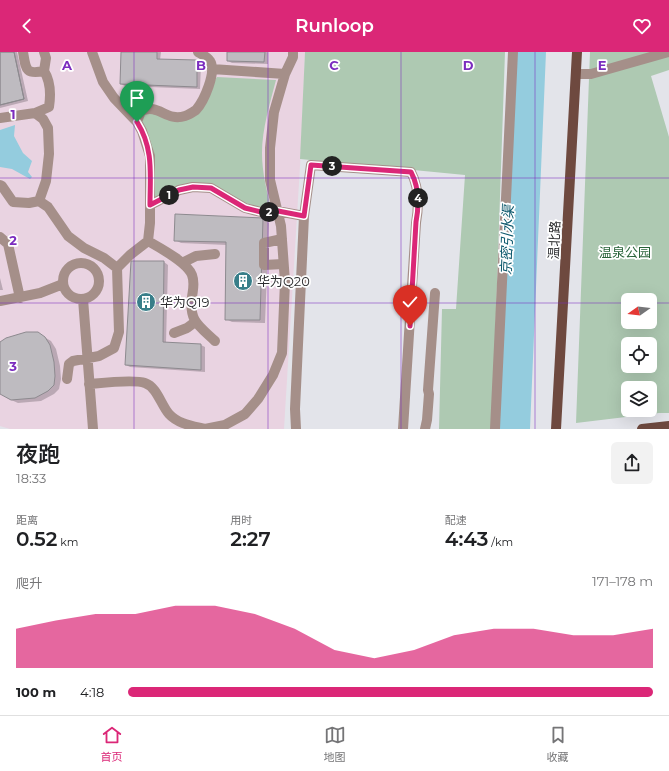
<!DOCTYPE html>
<html lang="zh">
<head>
<meta charset="utf-8">
<style>
  :root { --surface:#fff; --page:#f2f2f2; --text:#202124; --muted:#757577; --line:#e0e0e0; --accent:#db2777 }
  body { margin:0; font-family:Montserrat,"Noto Sans SC",sans-serif; background:var(--page); color:var(--text); height:100vh; display:flex; flex-direction:column; font-size:15px; white-space:nowrap }
  * { box-sizing:border-box; margin:0 }
  p { font-size:13px; color:var(--muted) }
  .icon { flex:none; width:22px; height:22px; fill:none; stroke:currentColor; stroke-width:2; stroke-linecap:round; stroke-linejoin:round }
  .map { position:relative; height:377px; overflow:hidden }
  .side { display:flex; flex-direction:column; background:var(--surface); flex:1 }
  .side>* { flex:none }
  .needle { width:26px; rotate:256deg }
  .fabs { position:absolute; left:621px; top:241px; display:grid; gap:8px }
  .fabs a { display:grid; place-items:center; width:36px; height:36px; border-radius:6px; background:var(--surface); box-shadow:0 4px 16px #0002; font-size:20px }
  .pin { position:absolute; display:grid; place-items:center; width:34px; height:34px; color:#fff; margin:-41px -17px; border-radius:50% 50% 50% 0; rotate:-45deg; box-shadow:0 0 4px #0007 }
  .pin .icon { rotate:45deg }
  .km { position:absolute; width:20px; height:20px; margin:-10px; border-radius:50%; background:#222; color:#fff; font-size:11px; line-height:20px; text-align:center }
  .round { display:grid; place-items:center; flex:none; width:42px; height:42px; border-radius:6px; background:var(--page) }
  .summary { display:flex; align-items:center; justify-content:space-between; height:68px; padding:0 16px }
  h1 { font-size:22px; font-weight:600; line-height:30px }
  .stats { display:grid; grid-template-columns:repeat(3,1fr); gap:6px; height:68px; padding:4px 16px }
  .stats div { display:grid; align-content:center }
  .stats b { font-size:20px; font-weight:600 }
  .stats small { font-size:11px; font-weight:400 }
  .stats p { font-size:11px }
  .chart { height:112px; padding:8px 16px }
  .chart p { display:flex; justify-content:space-between }
  .chart svg { width:100%; height:72px; margin-top:4px; fill:var(--accent); opacity:.7 }
  ul { padding:0 16px; list-style:none; font-size:13px }
  li { display:grid; grid-template-columns:64px 48px 1fr; align-items:center; height:30px }
  li i { height:10px; border-radius:5px; background:var(--accent) }
  header { display:flex; justify-content:space-between; align-items:center; height:52px; padding:0 16px; background:var(--accent); color:#fff; font-size:18px; font-weight:600 }
  .dock { display:flex; justify-content:space-around; align-items:center; height:56px; border-top:1px solid var(--line); background:var(--surface); font-size:11px; color:var(--muted) }
  .dock a { display:grid; justify-items:center; gap:2px }
  .dock .current { color:var(--accent) }
  .map>svg:first-child { display:block }
  .commercial { fill:#e9d3e1 }
  .green { fill:#aec9b2; fill-rule:evenodd }
  .water { fill:#94ccde }
  .shadow { fill:#0003 }
  .building { fill:#bebbc0; stroke:#8d8a8f }
  .lines { fill:none; stroke-linecap:round; stroke-linejoin:round }
  .minor { stroke:#a58f89; stroke-width:10 }
  .major { stroke:#6e493f; stroke-width:10 }
  .route-casing { stroke:#fff; stroke-width:8 }
  .route { stroke:#db2777; stroke-width:5 }
  .grid { fill:none; stroke:#7b2cbf; stroke-width:1; stroke-opacity:0.55 }
  .labels { text-anchor:middle; stroke-width:3.5; stroke-linejoin:round; paint-order:stroke }
  .street-label { font-size:13px; fill:#2c2d2f; stroke:#fff }
  .park-label { font-size:13px; fill:#286339; stroke:#fff }
  .poi-label { font-size:13px; fill:#2c2d2f; stroke:#fff; text-anchor:start }
  .water-label { font-size:14px; font-style:italic; fill:#0b576b; stroke:#fff }
  .grid-label { font-size:13px; text-anchor:middle; font-weight:bold; fill:#7b2cbf; stroke:#fff; stroke-width:3.5; stroke-linejoin:round; paint-order:stroke }
</style>
</head>
<body>
<header><svg class="icon" aria-label="back" viewBox="0 0 24 24"><path d="M15 5l-7 7 7 7"/></svg>Runloop<svg class="icon" aria-label="heart" viewBox="0 0 24 24"><path d="M12 20l-8-8c-3-5 5-10 8-4 3-6 11-1 8 4z"/></svg></header>
<div class="map">
<svg width="669" height="377" viewBox="0 0 669 377">
  <rect width="100%" height="100%" fill="#e3e4ea"/>
  <path class="commercial" d="M0 0H305L301 98 284 377H10L0 374Z"/>
  <path class="green" d="M305 0H505L492 377H439L442 257H456L465 123 300 107Z
    M590 0H669V18L651 24 669 85V361H659L576 371ZM628 248H650V270H628ZM628 292H650V314H628ZM628 336H650V358H628Z
    M217 25 276 28C270 51 262 77 262 101 262 121 267 140 272 159L193 135 150 153V104L142 79 141 59 169 64 196 57Z"/>
  <path class="water" d="M514 0H546L530 377H497Z
    M15 73 14 84 23 101 32 109 28 120 32 125 30 127 12 117 0 115V78Z"/>
  <path class="shadow" d="M0 0H17L28 49 0 56Z
    M122 0H161L160 8 197 9 201 12 200 37 125 34 121 32Z
    M228 0H268V12L232 11 228 9Z
    M263 167 269 171 265 271 232 270 226 267 227 193 181 191 175 188Z
    M164 210 168 213 166 291 201 293 205 295V320L130 315 126 313Z
    M0 226 3 238H0Z
    M44 285 51 289 56 297 60 314 61 327 59 337 54 342 41 349 18 351 9 347 0 340V291Z"/>
  <path class="building" d="M0 0H14L24 47 0 53Z
    M0 0H14L24 47 0 53Z
    M121 0H157V7L197 8V35L120 32Z
    M227 0H265L264 10 227 9Z
    M175 162 263 166 260 268H225L226 190 174 189Z
    M131 209H164L163 290 201 292V318L125 313Z
    M26 280H38L45 285 50 293 54 310 55 324 54 333 48 339 35 346 11 348 0 342V290L6 286Z"/>
  <g class="lines">
    <path class="minor" d="M23 0C26 17 25 23 44 19L46 6 44 0
      M92 0 103 30 114 46 137 70 142 79 150 104V171L148 189C160 196 187 210 192 223 195 231 193 237 192 245 189 269 198 273 215 289
      M212 17 285 22
      M576 22H591L668 0
      M35 61 43 67 48 76 49 102 46 129 39 149 48 155 68 184 84 196 104 206 117 216
      M0 66 35 61 49 55C51 42 51 30 44 19
      M137 70 141 59C159 51 166 70 185 64 188 63 193 60 196 58 204 49 217 20 210 9 208 5 201 2 198 0
      M0 133 2 134 13 150 29 151 39 149
      M150 153 179 138 193 135 211 136 245 156 261 160 277 159 304 164
      M0 185 8 192 20 246
      M282 187 264 191V213L283 212
      M182 211 196 204 215 202
      M63 229a18 18 0 1 1 36 0a18 18 0 1 1-36 0Z
      M83 247 93 377
      M0 249 40 241 63 232
      M174 281 187 276 195 270
      M67 327 69 312 73 309 99 304 114 296 119 280 117 216 130 203 148 189
      M89 332C101 331 134 327 145 331 157 335 161 353 169 362 178 372 193 374 205 377
      M205 377 225 373 245 362 258 347 273 323 282 301 285 230 281 174 270 128V96L274 60 285 22 293 5V0
      M296 377 295 357 304 164 311 113 411 120C419 135 419 154 416 171L403 377
      M425 377 427 368 429 342 428 338 435 241
      M495 377 513 0"/>
    <path class="major" d="M556 377 577 0
      M642 377 669 374"/>
  </g>
  <g class="lines">
    <g class="route-casing">
      <path id="route" d="M137 70C154 97 150 123 150 153L179 138 193 135 211 136 245 156 261 160 278 159 304 164 311 113 411 120C419 135 419 154 416 170L410 274"/>
    </g>
    <use href="#route" class="route"/>
  </g>
  <path class="grid" d="M134 0V377M268 0V377M401 0V377M535 0V377M0 126H669M0 251H628M650 251H669"/>
  <defs>
    <g id="building-disc" transform="scale(1)"><circle r="9.5" fill="#387e89" stroke="#fff"/><path d="M-4-6H4V6H1V3H-1V6H-4ZM-2.5-4.3h1.7v1.8h-1.7ZM.8-4.3h1.7v1.8H.8ZM-2.5-1h1.7V.8h-1.7ZM.8-1h1.7V.8H.8Z" fill="#fff"/></g>
  </defs>
  <g fill-rule="evenodd">
    <use href="#building-disc" x="243" y="229"/>
    <use href="#building-disc" x="146" y="250"/>
  </g>
  <g class="labels">
    <g class="street-label">
      <text transform="translate(554 188) rotate(-87)" y="5">温北路</text>
    </g>
    <g class="park-label">
      <text x="625" y="205">温泉公园</text>
    </g>
    <g class="poi-label">
      <text x="257" y="234">华为Q20</text>
      <text x="160" y="255">华为Q19</text>
    </g>
    <g class="water-label">
      <text transform="translate(507 188) rotate(-88)" y="5">京密引水渠</text>
    </g>
  </g>
  <g class="grid-label">
    <text x="67" y="18">A</text>
    <text x="201" y="18">B</text>
    <text x="334" y="18">C</text>
    <text x="468" y="18">D</text>
    <text x="602" y="18">E</text>
    <text x="13" y="67">1</text>
    <text x="13" y="193">2</text>
    <text x="13" y="319">3</text>
  </g>
</svg>
<div class="fabs">
<a><svg class="needle" viewBox="-14 -14 28 28"><path d="M0-13l5 13h-10z" fill="#e53935"/><path d="M0 13l5-13h-10z" fill="#757577"/></svg></a>
<a><svg class="icon" aria-label="locate" viewBox="0 0 24 24"><circle cx="12" cy="12" r="6"/><path d="M12 2v4M12 18v4M2 12h4M18 12h4"/></svg></a>
<a><svg class="icon" aria-label="layers" viewBox="0 0 24 24"><path d="M12 4l9 5-9 5-9-5zM3 14l9 5 9-5"/></svg></a>
</div>
<div class="pin" style="left:137px;top:70px;background:#1e9e55"><svg class="icon" aria-label="arrive" viewBox="0 0 24 24"><path d="M6 21V4h12l-3 4 3 4H6"/></svg></div>
<div class="pin" style="left:410px;top:274px;background:#d93025"><svg class="icon" aria-label="check" viewBox="0 0 24 24"><path d="M5 12l5 5 9-10"/></svg></div>
<b class="km" style="left:169px;top:143px">1</b>
<b class="km" style="left:269px;top:160px">2</b>
<b class="km" style="left:332px;top:114px">3</b>
<b class="km" style="left:418px;top:146px">4</b>
</div>
<section class="side">
<div class="summary"><div><h1>夜跑</h1><p>18:33</p></div><a class="round"><svg class="icon" aria-label="share" viewBox="0 0 24 24"><path d="M12 15V3M7 8l5-5 5 5M5 13v7h14v-7"/></svg></a></div>
<div class="stats">
<div><p>距离</p><b>0.52<small> km</small></b></div>
<div><p>用时</p><b>2:27</b></div>
<div><p>配速</p><b>4:43<small> /km</small></b></div>
</div>
<div class="chart"><p><span>爬升</span>171–178 m</p>
<svg viewBox="0 0 160 44" preserveAspectRatio="none"><path d="M0 44V20L10 15L20 11L30 11L40 6L50 6L60 11L70 20L80 33L90 38L100 33L110 24L120 20L130 20L140 24L150 24L160 20V44z"/></svg>
</div>
<ul>
<li><b>100 m</b>4:18<i style="width:100%"></i></li>
</ul>
</section>
<nav class="dock">
<a class="current"><svg class="icon" aria-label="home" viewBox="0 0 24 24"><path d="M3 11l9-7 9 7M6 9v11h12V9"/></svg>首页</a>
<a><svg class="icon" aria-label="map" viewBox="0 0 24 24"><path d="M3 6l6-2 6 2 6-2v14l-6 2-6-2-6 2zM9 4v14M15 6v14"/></svg>地图</a>
<a><svg class="icon" aria-label="saved" viewBox="0 0 24 24"><path d="M7 4h10v16l-5-4-5 4z"/></svg>收藏</a>
</nav>
</body>
</html>
